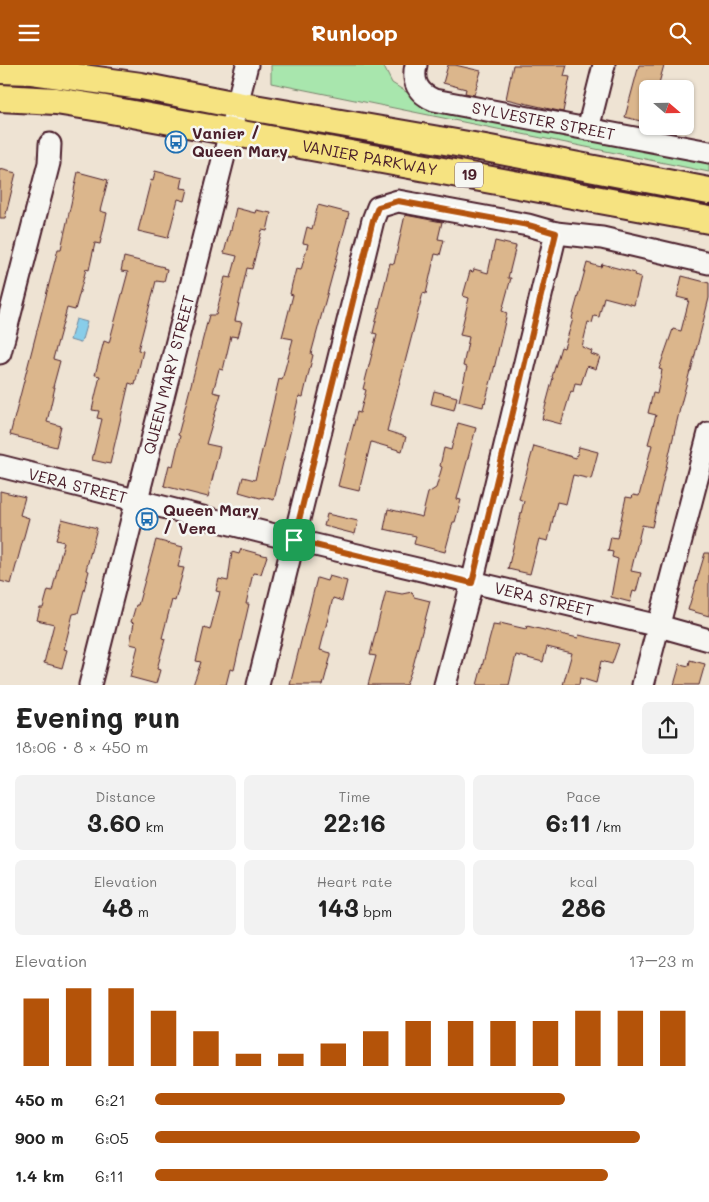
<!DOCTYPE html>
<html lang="en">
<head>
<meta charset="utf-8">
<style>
  :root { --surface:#fff; --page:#f2f2f2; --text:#222; --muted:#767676; --accent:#b45309 }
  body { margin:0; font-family:Mali,sans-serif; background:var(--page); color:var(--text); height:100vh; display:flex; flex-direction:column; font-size:19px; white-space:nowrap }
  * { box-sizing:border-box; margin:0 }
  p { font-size:16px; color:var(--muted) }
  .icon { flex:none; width:28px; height:28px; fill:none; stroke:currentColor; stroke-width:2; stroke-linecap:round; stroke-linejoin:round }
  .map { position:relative; height:620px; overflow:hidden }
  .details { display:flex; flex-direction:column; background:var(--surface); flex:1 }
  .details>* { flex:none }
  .needle { width:32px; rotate:110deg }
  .tools { position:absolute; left:639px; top:15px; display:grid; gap:10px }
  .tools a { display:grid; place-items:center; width:55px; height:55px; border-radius:8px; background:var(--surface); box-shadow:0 1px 4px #0004; font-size:25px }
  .pin { position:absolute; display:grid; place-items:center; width:42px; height:42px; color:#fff; margin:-21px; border-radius:10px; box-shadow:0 2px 8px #0006 }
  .round { display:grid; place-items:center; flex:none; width:52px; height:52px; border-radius:8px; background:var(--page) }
  .head { display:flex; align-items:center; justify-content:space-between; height:85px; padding:0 15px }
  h1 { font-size:28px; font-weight:700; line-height:38px }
  .stats { display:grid; grid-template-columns:repeat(3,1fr); gap:8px; height:85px; padding:5px 15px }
  .stats div { display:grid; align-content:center; border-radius:8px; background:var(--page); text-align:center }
  .stats b { font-size:25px; font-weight:700 }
  .stats small { font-size:14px; font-weight:400 }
  .stats p { font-size:14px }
  .chart { height:140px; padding:10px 15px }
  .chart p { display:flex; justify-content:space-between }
  .chart svg { width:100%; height:90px; margin-top:5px; stroke:var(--accent); stroke-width:6 }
  ul { padding:0 15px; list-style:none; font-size:16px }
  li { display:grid; grid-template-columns:80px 60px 1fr; align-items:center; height:38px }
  li i { height:12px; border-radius:6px; background:var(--accent) }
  header { display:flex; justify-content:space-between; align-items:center; height:65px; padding:0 15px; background:var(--accent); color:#fff; font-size:22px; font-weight:700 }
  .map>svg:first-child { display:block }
  .green { fill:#a8e6ad; stroke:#79826c }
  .water { fill:#88cde9; stroke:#6f879d }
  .building { fill:#dbb68c; stroke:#4a1f2b }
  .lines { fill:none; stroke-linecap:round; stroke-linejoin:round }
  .minor-casing { stroke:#4a1f2b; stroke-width:25 }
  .major-casing { stroke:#4a1f2b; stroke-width:30 }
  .minor { stroke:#f6f6f2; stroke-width:21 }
  .major { stroke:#f6e381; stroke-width:26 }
  .route-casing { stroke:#fff; stroke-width:10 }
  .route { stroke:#b45309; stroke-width:6 }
  .labels { text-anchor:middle; stroke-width:5; stroke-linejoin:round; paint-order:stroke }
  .shield { fill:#f6f6f2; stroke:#7e6067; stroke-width:1 }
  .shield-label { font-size:15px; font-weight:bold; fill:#4a1f2b }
  .street-label { font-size:16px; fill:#4a1f2b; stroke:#f6f6f2 }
  .poi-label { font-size:16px; font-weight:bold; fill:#4a1f2b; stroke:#f6f6f2; text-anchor:start }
</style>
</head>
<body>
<header><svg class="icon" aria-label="menu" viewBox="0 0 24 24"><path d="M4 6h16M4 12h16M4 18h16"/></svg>Runloop<svg class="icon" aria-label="search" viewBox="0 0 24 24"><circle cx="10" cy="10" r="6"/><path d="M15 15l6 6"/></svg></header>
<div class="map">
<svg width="709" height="620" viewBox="0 0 709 620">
  <rect width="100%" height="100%" fill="#eee3d3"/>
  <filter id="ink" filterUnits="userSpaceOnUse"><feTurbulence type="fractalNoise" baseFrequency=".02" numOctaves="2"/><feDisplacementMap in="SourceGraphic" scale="10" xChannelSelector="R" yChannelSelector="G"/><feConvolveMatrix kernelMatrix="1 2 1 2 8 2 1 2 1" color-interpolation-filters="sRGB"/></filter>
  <g filter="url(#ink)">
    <path class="green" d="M271 0H383L392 18 419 35 709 92V107L271 18Z"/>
    <path class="water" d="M76 254 87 257 81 278H80L70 275Z"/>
    <path class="building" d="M448 0H455L481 6 474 30 465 28 466 24 443 18Z
      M513 0H567L564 11 570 12 563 47 506 34Z
      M639 0H664L658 22 648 20V44L644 57 625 52Z
      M0 104 16 108 5 153H0Z
      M155 106 183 113 181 123 188 124 185 136 178 134 168 173 138 166 151 115 153 116Z
      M78 107 108 115 100 146 107 148 100 179 95 178 89 205 86 204 75 245 67 243 53 294 60 296 53 322H55L47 357 61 361 56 382 10 370 58 184H61Z
      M318 140 349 148 311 289 313 290 303 332 299 331 297 339 274 435 263 432 260 433 239 427 243 412 255 415 279 314 282 315 293 274 282 272 293 230 290 229 292 219 296 204 301 205 308 179 303 178 307 162 312 164Z
      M236 143 255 148 256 145 271 148 267 166 262 165 252 204 247 203 235 256 242 257 238 272 231 271 223 305 219 304 213 327 221 329 206 379 220 382 208 432 164 421 169 400 173 401 180 371 178 370 209 250H216L225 212 231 213 237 191 224 188 230 165H231Z
      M405 150 442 157 438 174 444 175 440 190 435 189 426 229 423 228 387 366 406 372 402 386 371 377 359 426 338 421 357 347 360 348 366 325 363 324 377 269 373 268 390 198 394 199Z
      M495 176 516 181 508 213H511L502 246 507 248 493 308 485 338 484 337 483 342 459 336 467 302 463 301 469 272 460 270 469 233 463 231 470 206 473 207 474 204 488 208Z
      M124 192 164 202 163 203 167 204 164 217 156 216 138 285 143 286 135 320 129 318 110 399 92 395 102 354 97 353 99 346 92 345 100 311 95 310 104 276 109 278 128 207 121 206Z
      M587 198 601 202 602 199 628 206 635 208 634 210 641 212 634 240 604 232 599 252 594 251 592 258 588 257 582 282 592 286 591 289 600 292 596 304 587 301 581 319 575 318 573 327 571 326 561 359 542 354 553 313 552 312 561 282 564 283 573 254 572 253Z
      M682 211 709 218V233L691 306H690L682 335 652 462 642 460 631 506 641 508 636 527 633 526 630 537 611 532 618 494 612 492 613 487 608 486 611 472 617 473 626 432 632 433 633 430 639 431 652 380 648 379 656 350 648 348 653 328 657 329 662 305 659 304 673 264 681 266 689 235 677 232Z
      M434 326 457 332 454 345 431 339Z
      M458 358 476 363 457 434 461 435 455 457H453L445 487 414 479 416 471 384 464 388 444 422 452 428 428 436 423 442 402 440 401 444 383 451 385Z
      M534 381 576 393 579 382 598 387 591 414 573 410 566 439 557 437 548 476 539 474 530 509 508 504 524 436 519 434Z
      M0 426 25 432 20 450 29 453 11 519 0 516Z
      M327 449 358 456 355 469 324 461Z
      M62 454 97 463 86 505 89 506 78 548 73 549 64 584 67 585 62 603 44 598 54 559 37 555 40 543H43L48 525 52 526 64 477 56 475Z
      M156 475 183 482 178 502 184 503 175 536 172 535 162 573 165 574 157 604 160 605 156 619 130 612 138 581 130 579 134 558 131 557 136 540H138Z
      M241 484 267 491 261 509 253 508 246 539H249L234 605 230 604 226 620H193L201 597 196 596 204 563 210 565 220 527 216 526 219 514 228 516 232 487 239 489Z
      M705 488H709V551L688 545Z
      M329 511 347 516 342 536 333 533 320 585 331 588V590L323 620H290L317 513 327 516Z
      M386 526 402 529 412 527 414 532 430 536 413 601 406 620H368L376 591 370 590Z
      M500 558 526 564 527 561 578 573 579 570 619 579 612 599 601 596 596 618 580 613 579 620H563L572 588 547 582 543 597 516 590 509 620H477L493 561V560L500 561Z
      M690 595 705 599 699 620H674L680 599 689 601Z"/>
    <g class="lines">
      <g class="minor-casing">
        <g id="minor">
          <path id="s1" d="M416 0C412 17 418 28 434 35L709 87"/>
          <path d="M588 64 604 0"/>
          <path d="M0 288 49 98 50 79"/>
          <path id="s2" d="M0 401 294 475 659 561 709 575"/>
          <path id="s3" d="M90 620 247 0"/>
          <path d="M258 620 373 155 378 142 398 136 528 160 556 168 602 173 709 198"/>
          <path d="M445 620 472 518 556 168"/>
          <path d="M643 620 709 368"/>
        </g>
      </g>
      <g class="major-casing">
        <g id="major">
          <path d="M0 5 32 6 141 21 237 40 485 83 709 126"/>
          <path id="s4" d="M0 33 56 36 100 43 709 155"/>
        </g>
      </g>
      <use href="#minor" class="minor"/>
      <use href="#major" class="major"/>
    </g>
  </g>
  <g class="lines" filter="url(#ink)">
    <g class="route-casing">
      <path id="route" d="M398 136 528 160 556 168 472 518 294 475 373 155 378 142Z"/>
    </g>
    <use href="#route" class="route"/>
  </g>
  <defs>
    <g id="bus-ring" transform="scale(1.125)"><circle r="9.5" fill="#f6f6f2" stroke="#1f6fb2" stroke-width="1.5"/><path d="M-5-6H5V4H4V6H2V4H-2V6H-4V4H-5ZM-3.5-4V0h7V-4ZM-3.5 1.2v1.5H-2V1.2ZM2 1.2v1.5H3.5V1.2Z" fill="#1f6fb2"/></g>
  </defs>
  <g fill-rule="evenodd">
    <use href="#bus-ring" x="176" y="77"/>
    <use href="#bus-ring" x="147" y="454"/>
  </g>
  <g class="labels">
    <rect class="shield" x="455" y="97.5" width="28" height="25" rx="4"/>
    <g class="shield-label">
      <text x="469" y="115">19</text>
    </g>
    <g class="street-label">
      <text dy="6" stroke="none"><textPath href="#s1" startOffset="155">SYLVESTER STREET</textPath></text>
      <text dy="6" stroke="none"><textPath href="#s4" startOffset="375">VANIER PARKWAY</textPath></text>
      <text dy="6" stroke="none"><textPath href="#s3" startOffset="320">QUEEN MARY STREET</textPath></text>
      <text dy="6" stroke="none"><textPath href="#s2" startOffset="80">VERA STREET</textPath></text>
      <text dy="6" stroke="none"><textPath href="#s2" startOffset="560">VERA STREET</textPath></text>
    </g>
    <g class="poi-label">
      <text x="192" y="74">Vanier /<tspan x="192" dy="18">Queen Mary</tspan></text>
      <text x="163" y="451">Queen Mary<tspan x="163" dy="18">/ Vera</tspan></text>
    </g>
  </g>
</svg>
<div class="tools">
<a><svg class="needle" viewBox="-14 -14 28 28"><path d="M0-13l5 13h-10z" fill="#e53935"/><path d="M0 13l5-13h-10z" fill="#767676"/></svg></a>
</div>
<div class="pin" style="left:294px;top:475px;background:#1e9e55"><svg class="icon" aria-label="arrive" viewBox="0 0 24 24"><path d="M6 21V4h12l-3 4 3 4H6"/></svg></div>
</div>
<section class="details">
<div class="head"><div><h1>Evening run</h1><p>18:06 · 8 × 450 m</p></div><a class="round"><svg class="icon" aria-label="share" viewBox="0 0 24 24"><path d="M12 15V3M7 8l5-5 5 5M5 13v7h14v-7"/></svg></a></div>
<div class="stats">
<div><p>Distance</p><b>3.60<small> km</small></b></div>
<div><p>Time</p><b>22:16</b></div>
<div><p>Pace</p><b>6:11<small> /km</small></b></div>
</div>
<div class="stats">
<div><p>Elevation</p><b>48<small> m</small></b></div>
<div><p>Heart rate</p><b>143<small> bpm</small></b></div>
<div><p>kcal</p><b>286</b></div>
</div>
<div class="chart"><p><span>Elevation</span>17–23 m</p>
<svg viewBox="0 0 160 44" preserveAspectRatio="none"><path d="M5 44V11M15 44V6M25 44V6M35 44V17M45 44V27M55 44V38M65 44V38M75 44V33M85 44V27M95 44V22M105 44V22M115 44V22M125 44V22M135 44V17M145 44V17M155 44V17"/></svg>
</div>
<ul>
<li><b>450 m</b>6:21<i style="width:76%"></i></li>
<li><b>900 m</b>6:05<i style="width:90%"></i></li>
<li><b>1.4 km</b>6:11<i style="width:84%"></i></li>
</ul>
</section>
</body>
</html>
